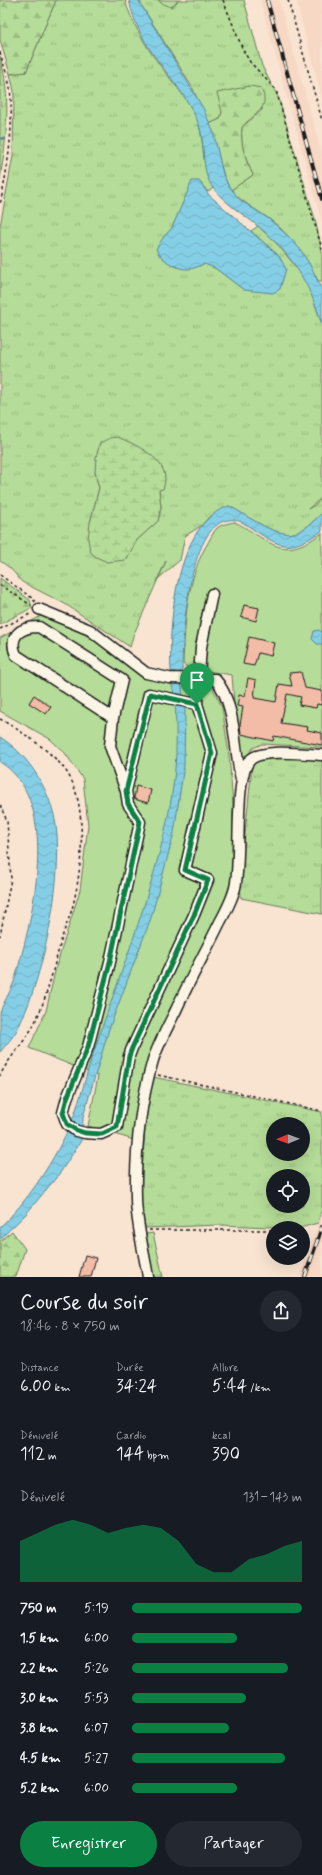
<!DOCTYPE html>
<html lang="fr">
<head>
<meta charset="utf-8">
<style>
  :root { --surface:#171b24; --page:#242831; --text:#f1f3f6; --muted:#9ea1a6; --accent:#0b8043 }
  body { margin:0; font-family:Mynerve,sans-serif; background:var(--page); color:var(--text); height:100vh; display:flex; flex-direction:column; font-size:15px; white-space:nowrap }
  * { box-sizing:border-box; margin:0 }
  p { font-size:13px; color:var(--muted) }
  .icon { flex:none; width:22px; height:22px; fill:none; stroke:currentColor; stroke-width:2; stroke-linecap:round; stroke-linejoin:round }
  .map { position:relative; height:1277px; overflow:hidden }
  .drawer { display:flex; flex-direction:column; background:var(--surface); flex:1 }
  .drawer>* { flex:none }
  .needle { width:26px; rotate:269deg }
  .controls { position:absolute; left:266px; top:1117px; display:grid; gap:8px }
  .controls a { display:grid; place-items:center; width:44px; height:44px; border-radius:50%; background:var(--surface); box-shadow:0 4px 16px #0002; font-size:20px }
  .pin { position:absolute; display:grid; place-items:center; width:34px; height:34px; color:#fff; margin:-41px -17px; border-radius:50% 50% 50% 0; rotate:-45deg; box-shadow:0 0 4px #0007 }
  .pin .icon { rotate:45deg }
  .round { display:grid; place-items:center; flex:none; width:42px; height:42px; border-radius:21px; background:var(--page) }
  .summary { display:flex; align-items:center; justify-content:space-between; height:68px; padding:0 20px }
  h1 { font-size:22px; font-weight:600; line-height:30px }
  .figures { display:grid; grid-template-columns:repeat(3,1fr); gap:6px; height:68px; padding:4px 20px }
  .figures div { display:grid; align-content:center }
  .figures b { font-size:17px; font-weight:600 }
  .figures small { font-size:11px; font-weight:400 }
  .figures p { font-size:11px }
  .chart { height:112px; padding:8px 20px }
  .chart p { display:flex; justify-content:space-between }
  .chart svg { width:100%; height:72px; margin-top:4px; fill:var(--accent); opacity:.7 }
  .primary-button { display:flex; gap:8px; margin-top:auto; padding:8px 20px }
  .primary-button a { flex:1; height:46px; border-radius:24px; background:var(--accent); color:#fff; font-size:16px; font-weight:600; line-height:46px; text-align:center }
  .primary-button a+a { background:var(--page); color:var(--text) }
  ul { padding:0 20px; list-style:none; font-size:13px }
  li { display:grid; grid-template-columns:64px 48px 1fr; align-items:center; height:30px }
  li i { height:10px; border-radius:5px; background:var(--accent) }
  .map>svg:first-child { display:block }
  .built { fill:#f7d8c5 }
  .grass { fill:url(#grass-tufts); stroke:#687c5a; fill-rule:evenodd }
  .forest { fill:url(#forest-firs); stroke:#687c5a }
  .wetland { fill:url(#wetland-marsh); stroke:#687c5a }
  .park { fill:#b5dc98; stroke:#687c5a }
  .water { fill:url(#water-waves); stroke:#5b8795 }
  .lines { fill:none; stroke-linecap:round; stroke-linejoin:round }
  .stream { stroke:#5b8795; stroke-width:2.5 }
  .building { fill:#f3bca7; stroke:#1c1c1c }
  .minor-casing { stroke:#1c1c1c; stroke-width:13 }
  .path { stroke:#1c1c1c; stroke-width:1.5; stroke-dasharray:3 3; stroke-linecap:butt }
  .minor { stroke:#fcf5e5; stroke-width:10 }
  .rail-casing { stroke:#1c1c1c; stroke-width:4 }
  .rail { stroke:#fcf5e5; stroke-width:2.5; stroke-dasharray:8; stroke-linecap:butt }
  .route-casing { stroke:#fff; stroke-width:8 }
  .route { stroke:#0b8043; stroke-width:5 }
</style>
</head>
<body>
<div class="map">
<svg width="322" height="1277" viewBox="0 0 322 1277">
  <defs>
    <pattern id="grass-tufts" width="24" height="20" patternUnits="userSpaceOnUse"><rect width="24" height="20" fill="#b5dc98"/><path d="M3 7l-1-3M5 7V3M7 7l1-3M15 17l-1-3M17 17v-4M19 17l1-3" fill="none" stroke="#9bbc82"/></pattern>
    <pattern id="forest-firs" width="22" height="20" patternUnits="userSpaceOnUse"><rect width="22" height="20" fill="#b5dc98"/><path d="M5 1l3.5 6h-7zM16 11l3.5 6h-7z" fill="#9bbc82"/></pattern>
    <pattern id="wetland-marsh" width="20" height="14" patternUnits="userSpaceOnUse"><rect width="20" height="14" fill="#b5dc98"/><path d="M1 5h8M5 5V1M11 12h8M15 12V8" fill="none" stroke="#9bbc82"/></pattern>
    <pattern id="water-waves" width="16" height="10" patternUnits="userSpaceOnUse"><rect width="16" height="10" fill="#85cfe6"/><path d="M0 5q4-4 8 0t8 0" fill="none" stroke="#72b1c5"/></pattern>
  </defs>
  <rect width="100%" height="100%" fill="#f9e4d2"/>
  <filter id="ink" filterUnits="userSpaceOnUse"><feTurbulence type="fractalNoise" baseFrequency=".025" numOctaves="2"/><feDisplacementMap in="SourceGraphic" scale="8" xChannelSelector="R" yChannelSelector="G"/><feConvolveMatrix kernelMatrix="1 2 1 2 8 2 1 2 1" color-interpolation-filters="sRGB"/></filter>
  <g filter="url(#ink)">
    <path class="built" d="M260 0H279L322 154V223Z
      M296 0H322V98L317 80Z
      M322 1207V1277H299L318 1223Z"/>
    <path class="grass" d="M56 0H125C131 21 146 47 159 64 171 81 186 96 195 114 206 137 200 165 213 188L208 192 199 181 186 196 172 228 163 238 196 267 204 263 215 268 244 290 279 256 251 231 258 226 279 246 300 272 311 292 322 325V497L308 509 315 505 322 498V513C315 520 308 527 300 531 280 542 247 515 229 506L208 518 201 526 185 536 180 560 158 579 166 561 133 636 130 647 65 604 22 582 10 568 0 561V226L13 156 14 91 10 74 26 72ZM162 468 164 475 159 490 161 507 158 521 137 540 126 560 90 523 99 488 95 473Z
      M144 0H159L161 3 171 7 179 0H244L262 66 278 97 315 219 322 251V281H318C307 257 290 234 268 218 255 209 242 202 231 190L253 175C245 158 240 145 242 127L263 109 222 112 220 119 209 124 192 87 140 3Z
      M0 56C11 96 7 138 0 179Z
      M267 757 322 758V914L241 898 240 882 252 766 258 759Z
      M153 1077 322 1112V1207L318 1223 300 1228 219 1225 145 1228 140 1197 147 1102ZM273 1124H303V1154H273ZM273 1176H303V1206H273Z
      M153 1233 163 1277H153L146 1234Z"/>
    <path class="forest" d="M0 0H56L26 72 10 74 0 40Z
      M159 0H179L171 7 161 3Z
      M250 86 261 88C271 109 255 113 242 127 240 145 245 158 253 175L231 190C218 170 219 145 209 124L220 119 222 112 217 93Z
      M0 578 30 600 32 608 0 624Z
      M12 1231 25 1249 16 1277H0V1241Z"/>
    <path class="wetland" d="M118 437C138 446 174 461 163 489L159 490 161 507 158 521 137 540 126 560 107 562 94 556 90 551 88 539 90 523 99 488 95 473 96 457 100 443 110 438Z"/>
    <path class="park" d="M235 522C272 541 280 563 322 533V747L262 744 253 748 247 756 238 755 232 675 189 668 183 664C185 623 186 577 209 541 211 537 214 531 217 528 222 524 229 523 235 522Z
      M43 615 86 635 105 647 139 674 211 685 222 707 229 755 233 805 232 878 220 914 163 1027 134 1140 88 1126 98 1076 29 1048 46 1011 56 967 80 890 88 825 83 779 65 753 50 739 0 711V638Z"/>
    <path class="water" d="M129 0H138L203 108 213 131 223 174 228 185 240 200 269 219 289 237 300 249 310 265 322 290V325C310 283 290 251 254 223 240 212 225 203 213 188 199 168 207 141 197 120 177 75 140 53 129 0Z
      M192 181H199L209 195 279 256 286 269 280 289 273 293 244 290 215 268 204 264C199 266 193 269 188 269 177 270 160 259 156 249L163 238 172 228Z
      M229 506C248 515 279 542 300 531 308 527 315 520 322 513V531C291 551 284 550 254 530 248 526 242 521 235 520 188 513 182 640 182 670L179 673 171 671C168 625 176 522 229 506Z
      M319 630 322 632V644H317L312 639 314 631Z
      M181 680 185 711 184 765 174 833 151 918 109 1029 83 1117 82 1139 60 1173 26 1214 0 1239V1227C27 1202 49 1168 65 1136 80 1107 85 1075 96 1045 115 989 136 935 152 879 167 828 178 780 176 727 175 710 177 699 171 683Z
      M0 737C27 754 46 784 54 815 67 867 43 980 18 1028 14 1036 6 1045 0 1052 0 1040 0 1025 0 1013 3 1002 10 993 14 982 31 925 64 802 0 762Z"/>
    <g class="lines">
      <path class="stream" d="M0 138 5 139"/>
    </g>
    <path class="building" d="M244 605 259 608 256 621 241 617Z
      M249 637 274 643 271 656 258 653 254 666 243 664Z
      M301 672 305 688 322 691V705L317 704 316 708 299 705 301 697 287 694 281 723 308 727 307 730 322 733V745L274 736 273 741 241 734 240 725 243 707 237 706 239 695 245 696 248 678 256 680 254 698 276 702 279 684 292 686 289 673Z
      M34 695 51 707 46 714 29 703Z
      M136 786 151 790 148 803 134 799Z
      M85 1255 96 1258 91 1277H79Z"/>
    <g class="lines">
      <g class="minor-casing">
        <path id="minor" d="M39 609 90 630 146 673 169 678 215 679C236 702 234 749 241 779
          M113 718 16 655C8 636 20 627 39 627L122 680 113 718 110 746 126 791 128 804 140 822 110 962 88 1047 67 1098 63 1113 67 1124 76 1131 85 1133 101 1134 117 1127 129 1056 132 1048 194 915 208 880 185 870 212 753 197 704
          M126 791 149 694 197 704 201 647 212 594
          M148 1277C144 1253 136 1221 136 1198 135 1152 140 1104 153 1060 159 1043 168 1026 176 1010 189 981 205 953 219 924 225 913 232 900 235 888 242 859 233 778 250 760 262 748 305 754 322 755"/>
      </g>
      <path class="path" d="M223 0 243 50 250 62 276 90 322 249
        M288 0 322 120
        M0 52C3 64 8 76 10 88 14 128 8 166 0 205
        M0 575 32 598 35 602
        M0 585 31 605
        M0 629 32 613
        M0 719C21 731 55 753 68 774 88 806 82 870 73 905 70 918 63 931 60 945 52 973 46 1002 32 1028 23 1044 7 1060 0 1076
        M0 805 7 821 11 879 0 936
        M158 1075 322 1111
        M149 1230H273"/>
      <use href="#minor" class="minor"/>
      <g class="rail-casing">
        <path id="rail" d="M267 0 322 199
          M305 1277 322 1227"/>
      </g>
      <use href="#rail" class="rail"/>
    </g>
  </g>
  <g class="lines" filter="url(#ink)">
    <g class="route-casing">
      <path id="route" d="M150 694 197 704 212 753 185 870 208 880 194 915 132 1048 129 1056 117 1127 102 1134 85 1133 76 1130 67 1124 63 1113 67 1098 88 1047 110 962 140 822 128 804 126 791Z"/>
    </g>
    <use href="#route" class="route"/>
  </g>
</svg>
<div class="controls">
<a><svg class="needle" viewBox="-14 -14 28 28"><path d="M0-13l5 13h-10z" fill="#e53935"/><path d="M0 13l5-13h-10z" fill="#9ea1a6"/></svg></a>
<a><svg class="icon" aria-label="locate" viewBox="0 0 24 24"><circle cx="12" cy="12" r="6"/><path d="M12 2v4M12 18v4M2 12h4M18 12h4"/></svg></a>
<a><svg class="icon" aria-label="layers" viewBox="0 0 24 24"><path d="M12 4l9 5-9 5-9-5zM3 14l9 5 9-5"/></svg></a>
</div>
<div class="pin" style="left:197px;top:704px;background:#1e9e55"><svg class="icon" aria-label="arrive" viewBox="0 0 24 24"><path d="M6 21V4h12l-3 4 3 4H6"/></svg></div>
</div>
<section class="drawer">
<div class="summary"><div><h1>Course du soir</h1><p>18:46 · 8 × 750 m</p></div><a class="round"><svg class="icon" aria-label="share" viewBox="0 0 24 24"><path d="M12 15V3M7 8l5-5 5 5M5 13v7h14v-7"/></svg></a></div>
<div class="figures">
<div><p>Distance</p><b>6.00<small> km</small></b></div>
<div><p>Durée</p><b>34:24</b></div>
<div><p>Allure</p><b>5:44<small> /km</small></b></div>
</div>
<div class="figures">
<div><p>Dénivelé</p><b>112<small> m</small></b></div>
<div><p>Cardio</p><b>144<small> bpm</small></b></div>
<div><p>kcal</p><b>390</b></div>
</div>
<div class="chart"><p><span>Dénivelé</span>131–143 m</p>
<svg viewBox="0 0 160 44" preserveAspectRatio="none"><path d="M0 44V19L10 14L20 9L30 6L40 9L50 14L60 11L70 9L80 11L90 19L100 33L110 38L120 38L130 30L140 27L150 22L160 19V44z"/></svg>
</div>
<ul>
<li><b>750 m</b>5:19<i style="width:100%"></i></li>
<li><b>1.5 km</b>6:00<i style="width:62%"></i></li>
<li><b>2.2 km</b>5:26<i style="width:92%"></i></li>
<li><b>3.0 km</b>5:53<i style="width:67%"></i></li>
<li><b>3.8 km</b>6:07<i style="width:57%"></i></li>
<li><b>4.5 km</b>5:27<i style="width:90%"></i></li>
<li><b>5.2 km</b>6:00<i style="width:62%"></i></li>
</ul>
<div class="primary-button"><a>Enregistrer</a><a>Partager</a></div>
</section>
</body>
</html>
